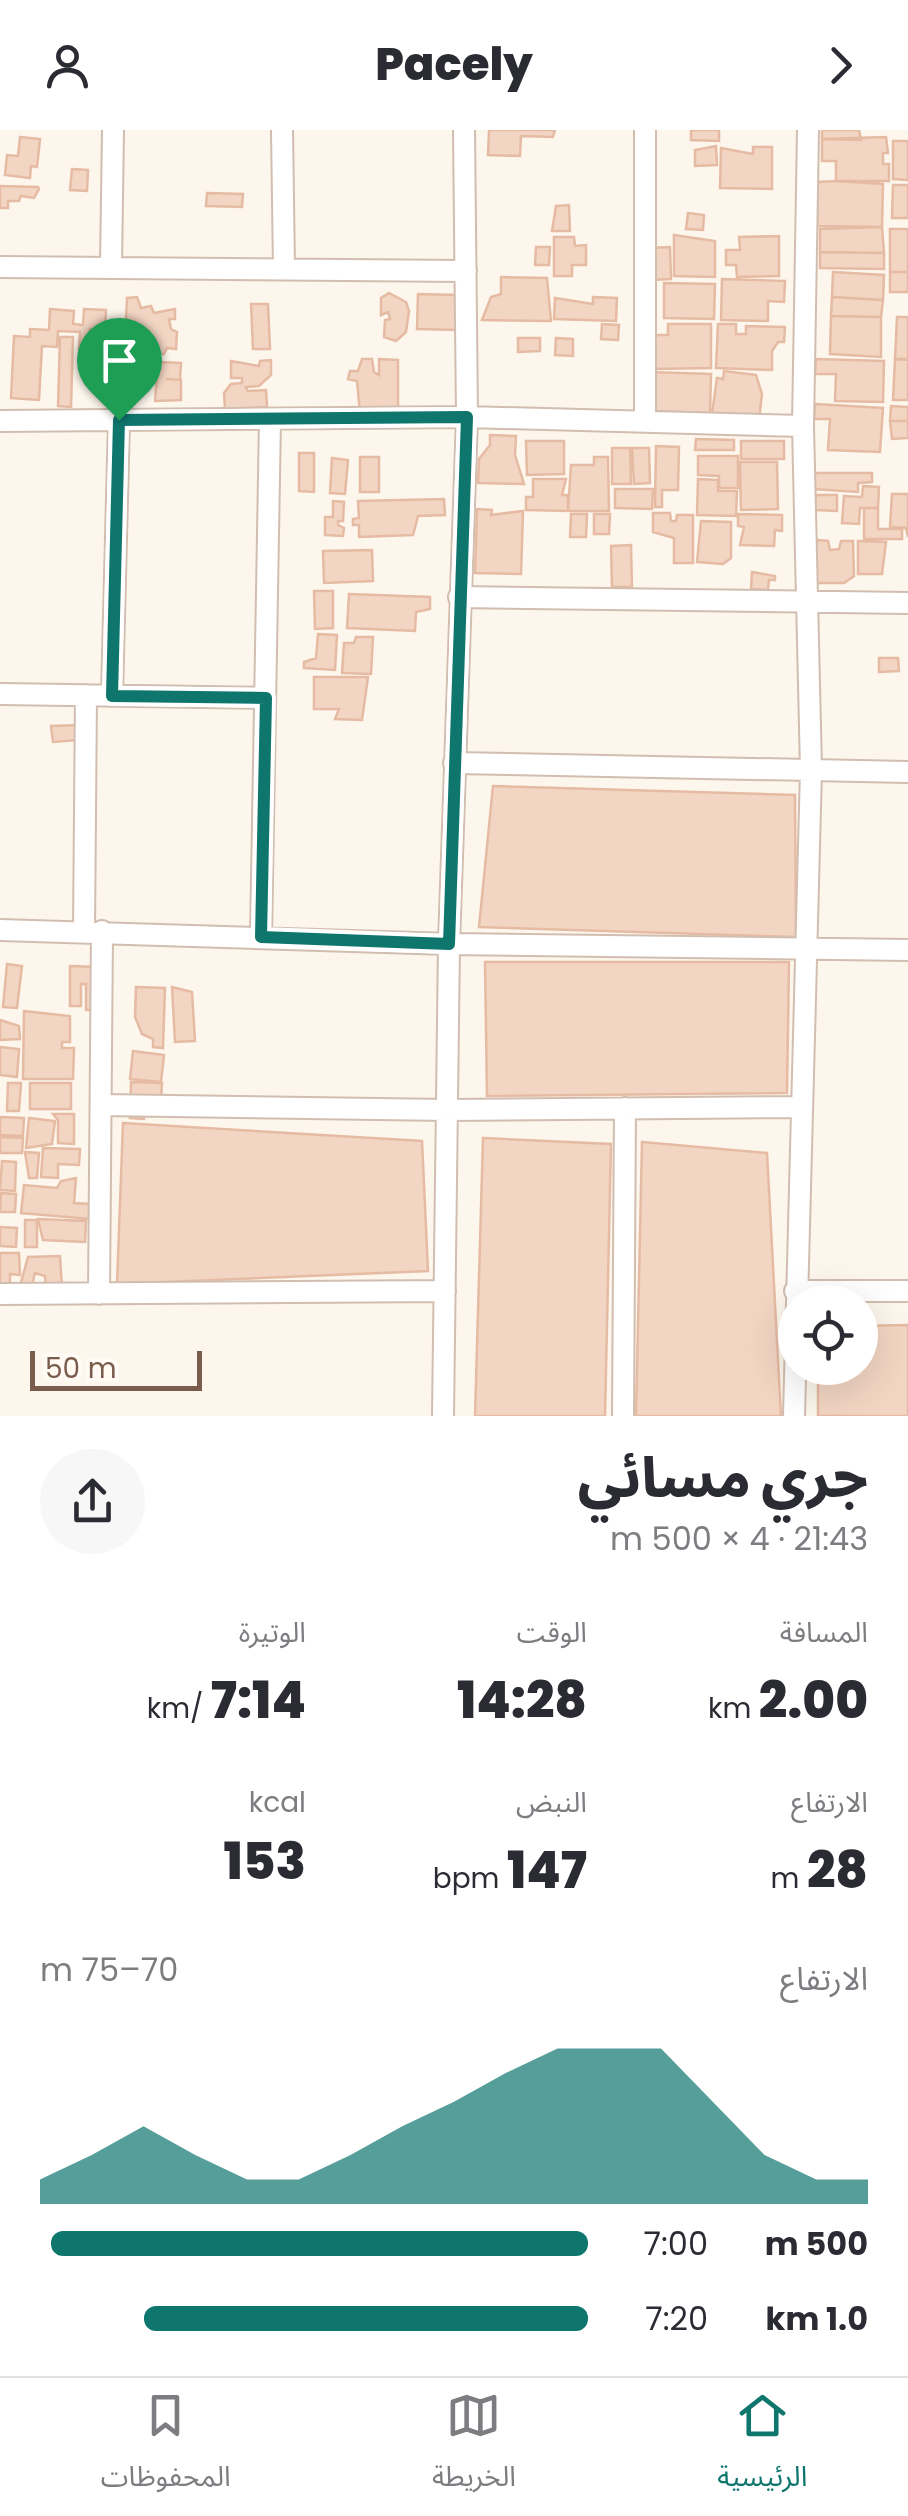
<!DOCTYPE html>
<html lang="ar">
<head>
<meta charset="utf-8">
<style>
  :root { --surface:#fff; --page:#f7f7f7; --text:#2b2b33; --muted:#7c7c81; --line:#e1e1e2; --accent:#0f766e }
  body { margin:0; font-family:Poppins,"Noto Sans Arabic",sans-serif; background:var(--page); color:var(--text); direction:rtl; height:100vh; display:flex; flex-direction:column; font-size:38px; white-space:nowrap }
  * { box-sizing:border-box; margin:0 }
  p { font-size:32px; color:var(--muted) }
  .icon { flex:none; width:55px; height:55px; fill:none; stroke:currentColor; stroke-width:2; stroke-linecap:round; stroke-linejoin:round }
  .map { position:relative; height:1286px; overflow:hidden; direction:ltr }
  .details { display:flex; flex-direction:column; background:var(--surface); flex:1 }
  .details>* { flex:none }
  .fabs { position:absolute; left:778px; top:1155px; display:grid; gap:20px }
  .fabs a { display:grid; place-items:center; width:100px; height:100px; border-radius:50%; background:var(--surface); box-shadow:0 10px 40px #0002; font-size:50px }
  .scale { position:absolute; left:30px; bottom:25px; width:172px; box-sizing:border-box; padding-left:10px; border:5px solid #7a5c4d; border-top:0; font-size:28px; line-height:35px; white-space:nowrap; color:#7a5c4d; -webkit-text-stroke:8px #fffaf3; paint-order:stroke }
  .pin { position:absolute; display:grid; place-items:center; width:85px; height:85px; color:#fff; margin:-102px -42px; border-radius:50% 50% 50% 0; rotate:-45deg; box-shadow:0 0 10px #0007 }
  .pin .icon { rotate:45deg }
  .round { display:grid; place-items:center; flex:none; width:105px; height:105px; border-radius:52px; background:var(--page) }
  .summary { display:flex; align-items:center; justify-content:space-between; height:170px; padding:0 40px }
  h1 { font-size:55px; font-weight:800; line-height:75px }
  .stats { display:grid; grid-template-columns:repeat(3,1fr); gap:15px; height:170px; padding:10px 40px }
  .stats div { display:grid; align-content:center }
  .stats b { font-size:50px; font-weight:800 }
  .stats small { font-size:28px; font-weight:400 }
  .stats p { font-size:28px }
  .chart { height:280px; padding:20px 40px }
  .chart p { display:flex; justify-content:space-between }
  .chart svg { width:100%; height:180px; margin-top:10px; fill:var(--accent); opacity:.7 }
  ul { padding:0 40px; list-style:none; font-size:32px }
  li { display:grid; grid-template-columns:160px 120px 1fr; align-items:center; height:75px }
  li i { height:25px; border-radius:12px; background:var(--accent) }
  header { display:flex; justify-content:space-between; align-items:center; height:130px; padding:0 40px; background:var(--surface); font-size:45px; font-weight:800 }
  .tabs { display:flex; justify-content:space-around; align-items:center; height:140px; border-top:2px solid var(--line); background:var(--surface); font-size:28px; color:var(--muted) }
  .tabs a { display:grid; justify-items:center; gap:5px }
  .tabs .current { color:var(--accent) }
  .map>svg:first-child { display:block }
  .building { fill:#f3d5c3; stroke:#e6bba3; stroke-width:2.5 }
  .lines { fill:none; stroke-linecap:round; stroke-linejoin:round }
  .minor-casing { stroke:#d1beb0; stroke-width:24 }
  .minor { stroke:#fff; stroke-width:20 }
  .route-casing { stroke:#fff; stroke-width:20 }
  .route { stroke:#0f766e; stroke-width:12 }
</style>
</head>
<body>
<header><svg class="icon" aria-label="forward" viewBox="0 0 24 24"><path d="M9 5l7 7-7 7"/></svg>Pacely<svg class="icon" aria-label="person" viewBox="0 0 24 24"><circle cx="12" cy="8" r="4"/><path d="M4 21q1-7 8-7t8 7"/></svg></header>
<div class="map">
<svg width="908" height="1286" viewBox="0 0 908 1286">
  <rect width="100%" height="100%" fill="#fdf6ec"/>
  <path class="building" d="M489 0H555L553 7 521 6 520 26 488 25Z
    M691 0H719V11L691 10Z
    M822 0H859L861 10 822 9Z
    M20 7 40 9 37 37 31 36 30 48 5 45 7 25 18 26Z
    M886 7 888 23H883V34H889V51H836V31H822V9Z
    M893 11H908V50L893 49Z
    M716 16 717 35 695 36V20Z
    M753 17H772V59L720 58 721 18 753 24Z
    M72 39 88 40 87 61 70 60Z
    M836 51 883 54 882 97 817 96 818 52Z
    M893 55H908V88H892Z
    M0 56 38 57 39 59 34 68 21 66 19 71H8V78H0Z
    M207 63 243 64 242 77 206 76Z
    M569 75 570 101H552L556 76Z
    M688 83 704 85 703 100 686 99Z
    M882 97 884 123 820 122V99Z
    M890 99H908V142H890Z
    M674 105 715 111V147L674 146Z
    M779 106V146L737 147 736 135H726V120H740L739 107Z
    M554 107H574L575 116 586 115V135H572V146H554Z
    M536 117H550L549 135H535Z
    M670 117 671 149 650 150 649 118Z
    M820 122 884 123V139L820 138Z
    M833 142 884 145 883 170 832 167Z
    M890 142H908V162H890Z
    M501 147 547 148 551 191 482 190 491 167 501 164Z
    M722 149 785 151 784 172 768 171V191L721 190Z
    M664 153 715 154 714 189 664 188Z
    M389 163 406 172 409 181 406 202 396 211 384 207 385 190 390 189 388 182 381 185V168Z
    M418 164 458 165V200L417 199Z
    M137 167 141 178 151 176 154 183 175 179V189H169L171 199 177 202 176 219 167 218 164 224H138L136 206 125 209 127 168Z
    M593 167 617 168 616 191 554 189 555 168 593 174Z
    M832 167 883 170 881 187 831 186Z
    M251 174H268L270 219H253Z
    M50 179 74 181 73 194 83 195 84 179 106 180 105 201 90 199 89 219H79L80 202 58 201 57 217 42 216 39 270 11 268 14 206 30 207V199L49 200Z
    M831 186 881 187V227L830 224Z
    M897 187H908V229H895Z
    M602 194 619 195 618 210 601 209Z
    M668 194H711V238L651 239V205H668Z
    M718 194H736V204H746V196L785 197 784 212H778L772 221V240L716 238Z
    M60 207H73L71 277 58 276Z
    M518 208H540V221L518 222Z
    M556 208 573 209V226L555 225Z
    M362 229H372L374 242 379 245V229L398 230V280L360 283 357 251 348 249 350 241H358Z
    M816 229 884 231 883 272 835 271 836 244H815Z
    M895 229 908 230V270H893Z
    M271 230V245L259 256 246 257 248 261 266 260 267 277 225 279 224 263 231 254 242 253V248H231V231L259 236 260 231Z
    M158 232 181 233 180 250 166 249 181 250V270L155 271Z
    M724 241 756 245 762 264 759 290 712 284 717 248 723 249Z
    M648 242 711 244 710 283 647 281Z
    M815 274 883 278 880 322 828 320 830 289H814Z
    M891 276 908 277V291H890Z
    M890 291H908V308L892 309Z
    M490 305 516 306 515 325 524 354 478 353 479 329 490 315Z
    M696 309 734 310V320H695Z
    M526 311H564V344L527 345Z
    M741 311H784V329H741Z
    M656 316 679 317 678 360H662V377H655Z
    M612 318H630L631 354H612Z
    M632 318H649L650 353 634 354Z
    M299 323H314V362L299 361Z
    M698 326H738V358H719V346L698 345Z
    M360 327H379V362H360Z
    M594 327H608L609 381H568L571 335H594Z
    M332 328 348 330 345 364 330 363Z
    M740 332H777L778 379 741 380Z
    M813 343H872V352L858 353V362L813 359Z
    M533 349H566L562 365H568V381L526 380V367H533Z
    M698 349 718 350V361H737L736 386 697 385Z
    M863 356 879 357 878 378H860L859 394 842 393 844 366 862 367Z
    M615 359H653L652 379 615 378Z
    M892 364H908V407L906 398 890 397Z
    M815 365H837V381L815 380Z
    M444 369 445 385 418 386 413 405 359 407V395H353V389L359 388 358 371Z
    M333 371 344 372 343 391H338V395L344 398 343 406 325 405V387H333Z
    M864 378H878V399H902V409H864Z
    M477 379 492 380 491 385 523 381 521 444 475 443Z
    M653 383H670L671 391H676L677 385H693V433H674V408L653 402Z
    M571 384H587L586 407H570Z
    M594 384H610L609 404H594Z
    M738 384 782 385V401L775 400 774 416 740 415 744 397 738 396Z
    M701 391 731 392V428L723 434 697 432Z
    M817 410 828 411 830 420 839 419 841 411H853L854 446 844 453H816Z
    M858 411 886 412 882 444H858Z
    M631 415 632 457H612L611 416Z
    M372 420 373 451 324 453 323 421Z
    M752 442 775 446V450H769L768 460 751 459Z
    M314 461H333V498L315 499Z
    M349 464 430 467V479L416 482 415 501 347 498Z
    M318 504 337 505 335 540 304 538V532L316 528Z
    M356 507H373L371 544 342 543 344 513H354Z
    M879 528H898L899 541 879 542Z
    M314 547H368L362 590 335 589 339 579H314Z
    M79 595 77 610 53 612 51 596Z
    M493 656 795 665 796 807 479 797Z
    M485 832H789L787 963 487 966Z
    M7 834 22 836 17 878 3 877Z
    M70 836 98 837 97 880H86V854H81V876H70Z
    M136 857 165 858 163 918 153 917V909L142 904 135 887Z
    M172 857 192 862 195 911 175 912Z
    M24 881 70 886V912H62V918H74L73 949H23Z
    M0 890 19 896 20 909 0 910Z
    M0 917 19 919 17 947 0 945Z
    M133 921 164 925 161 952 130 949Z
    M131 952 162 953 161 970 145 969 144 989 130 988Z
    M8 953H21L19 981H7Z
    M30 953H71V979H30Z
    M53 984H74V1014L58 1013V990Z
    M0 987 24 988 23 1006 0 1005Z
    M29 988 55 991 52 1014 26 1018Z
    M123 993 422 1011 428 1141 117 1154Z
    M0 1007 23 1008 22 1023H0Z
    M483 1008 611 1014 605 1286H475Z
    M642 1012 767 1023 781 1286H636Z
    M43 1018 80 1019 79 1035 58 1034V1048L41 1047Z
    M25 1022 39 1023 37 1048H29Z
    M2 1031 16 1032 15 1061 0 1060Z
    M76 1048 74 1073 91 1074 90 1089 21 1083 24 1055 57 1058 61 1051Z
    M1 1063 16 1064 15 1082H0Z
    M38 1089 86 1091 85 1112 43 1110Z
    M25 1090H37V1117H25Z
    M0 1097 17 1098 16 1117 0 1116Z
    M0 1123H19L20 1145 10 1144V1159H0Z
    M60 1126 62 1158H46L45 1146 35 1143 32 1155 19 1160 28 1127Z
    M908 1195V1286H818V1238H860V1196Z"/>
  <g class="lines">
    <g class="minor-casing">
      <path id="minor" d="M282 0 284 139
        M111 135 113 0
        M0 137 466 141
        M0 291 467 287 803 296
        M645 291V0
        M459 467 908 473
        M0 564 265 568
        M112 565 119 290
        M454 633 908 642
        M0 800 449 814 908 820
        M84 801 86 565
        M261 807 270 289
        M102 975 447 980 799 977
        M795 1161H908
        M0 1164 445 1161
        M99 1164 102 801
        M443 1286 449 814 467 287 464 0
        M623 1286 625 978
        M794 1286 811 640 803 296 808 0"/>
    </g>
    <use href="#minor" class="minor"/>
  </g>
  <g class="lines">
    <g class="route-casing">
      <path id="route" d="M467 287 449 814 261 807 266 568 112 566 119 290Z"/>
    </g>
    <use href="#route" class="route"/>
  </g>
</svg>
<div class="fabs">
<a><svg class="icon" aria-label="locate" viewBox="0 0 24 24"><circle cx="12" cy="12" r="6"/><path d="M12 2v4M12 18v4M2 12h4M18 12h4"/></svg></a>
</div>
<div class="scale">50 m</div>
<div class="pin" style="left:119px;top:290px;background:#1e9e55"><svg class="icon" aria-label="arrive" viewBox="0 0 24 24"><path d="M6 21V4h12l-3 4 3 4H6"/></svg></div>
</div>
<section class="details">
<div class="summary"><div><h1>جري مسائي</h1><p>21:43 · 4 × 500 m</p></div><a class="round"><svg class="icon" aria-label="share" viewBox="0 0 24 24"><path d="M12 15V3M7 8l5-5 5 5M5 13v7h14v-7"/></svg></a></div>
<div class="stats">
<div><p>المسافة</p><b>2.00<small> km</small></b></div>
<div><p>الوقت</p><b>14:28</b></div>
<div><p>الوتيرة</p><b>7:14<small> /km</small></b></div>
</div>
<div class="stats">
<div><p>الارتفاع</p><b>28<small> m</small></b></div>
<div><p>النبض</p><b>147<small> bpm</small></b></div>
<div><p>kcal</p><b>153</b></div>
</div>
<div class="chart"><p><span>الارتفاع</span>70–75 m</p>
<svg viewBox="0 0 160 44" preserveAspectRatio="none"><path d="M0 44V38L10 32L20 25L30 32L40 38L50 38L60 32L70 25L80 19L90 12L100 6L110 6L120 6L130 19L140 32L150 38L160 38V44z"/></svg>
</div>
<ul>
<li><b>500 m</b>7:00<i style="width:98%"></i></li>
<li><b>1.0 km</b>7:20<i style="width:81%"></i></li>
</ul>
</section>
<nav class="tabs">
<a class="current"><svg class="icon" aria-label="home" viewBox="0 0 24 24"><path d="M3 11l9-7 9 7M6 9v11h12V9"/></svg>الرئيسية</a>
<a><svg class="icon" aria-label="map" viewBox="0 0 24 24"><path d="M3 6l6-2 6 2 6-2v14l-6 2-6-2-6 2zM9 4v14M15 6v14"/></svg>الخريطة</a>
<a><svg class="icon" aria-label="saved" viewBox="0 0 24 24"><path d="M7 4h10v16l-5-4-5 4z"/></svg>المحفوظات</a>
</nav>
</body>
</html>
